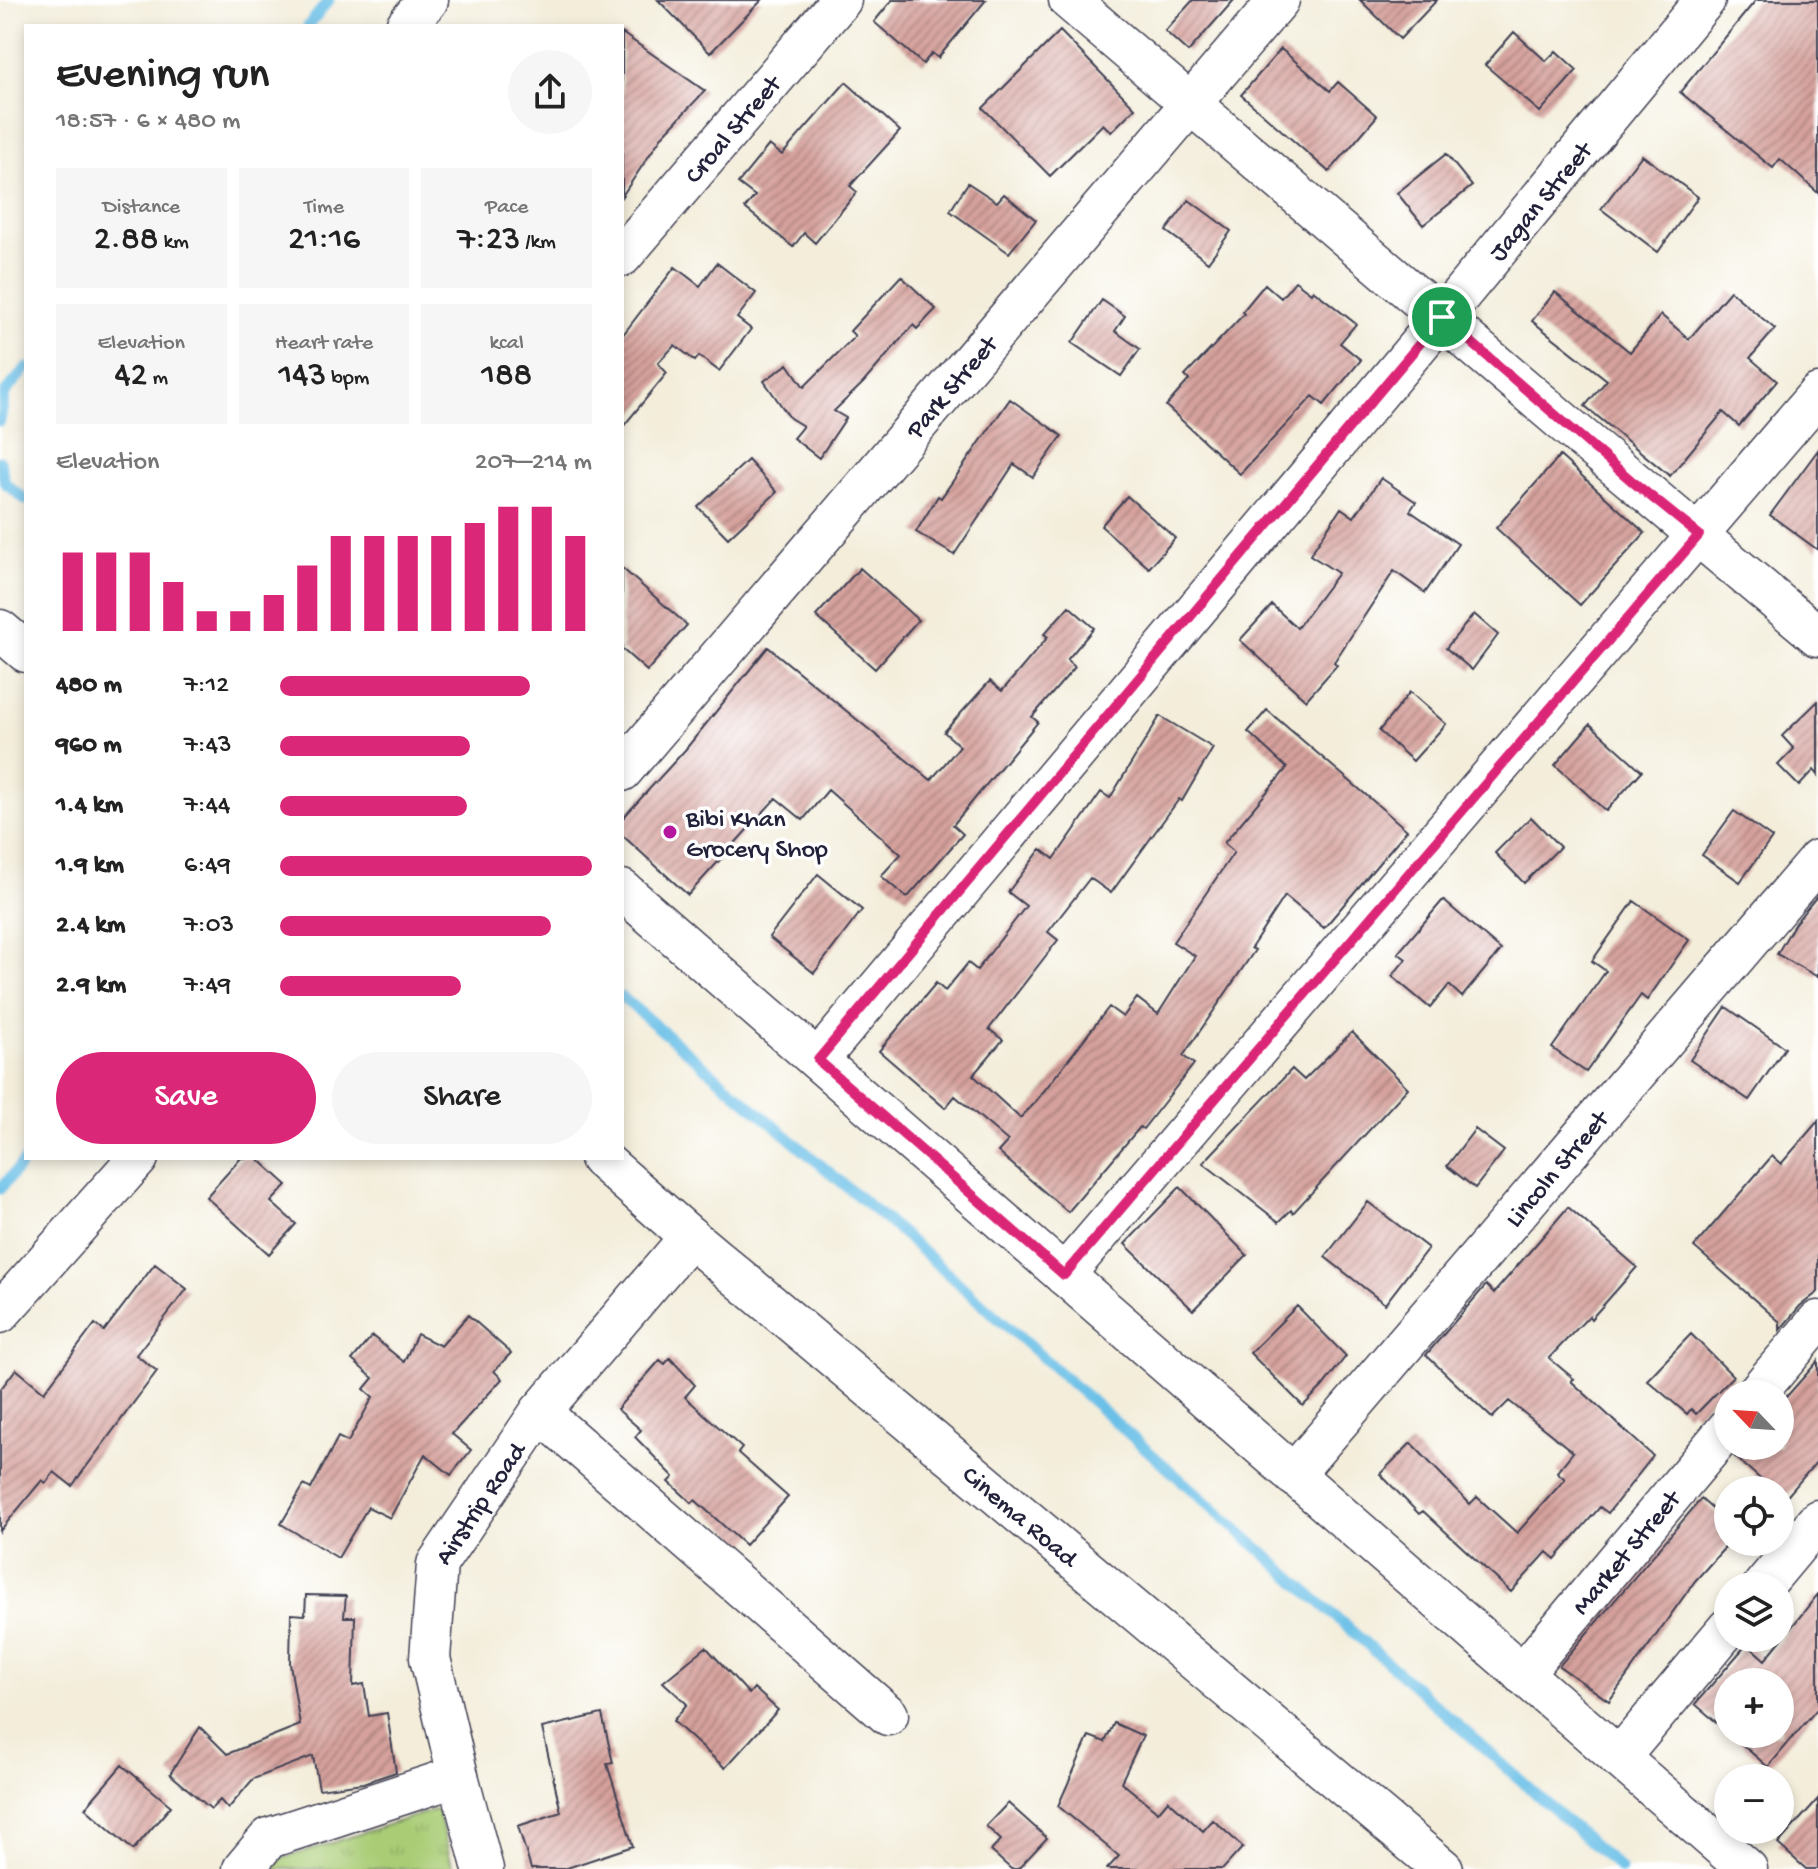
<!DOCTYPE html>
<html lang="en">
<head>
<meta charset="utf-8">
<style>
  :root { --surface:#fff; --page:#f6f6f6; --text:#222; --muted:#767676; --accent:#db2777 }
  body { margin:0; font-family:"Gochi Hand",sans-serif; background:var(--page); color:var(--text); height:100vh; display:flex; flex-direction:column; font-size:30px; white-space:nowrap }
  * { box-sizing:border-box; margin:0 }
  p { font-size:26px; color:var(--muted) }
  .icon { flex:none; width:44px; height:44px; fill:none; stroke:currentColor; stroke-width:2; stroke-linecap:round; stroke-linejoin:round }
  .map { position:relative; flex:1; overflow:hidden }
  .sheet { position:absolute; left:24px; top:24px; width:600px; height:1136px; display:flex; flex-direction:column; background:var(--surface); border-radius:0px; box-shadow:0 4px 12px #0003 }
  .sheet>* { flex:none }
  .needle { width:52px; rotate:295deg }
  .controls { position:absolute; left:1714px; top:1380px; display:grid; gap:16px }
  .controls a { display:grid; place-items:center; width:80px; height:80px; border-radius:50%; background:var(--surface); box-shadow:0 4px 12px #0003; font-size:40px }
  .pin { position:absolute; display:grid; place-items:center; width:68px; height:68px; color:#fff; margin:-34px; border:4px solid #fff; border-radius:50%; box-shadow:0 2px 8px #0007 }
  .round { display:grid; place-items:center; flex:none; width:84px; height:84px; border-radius:42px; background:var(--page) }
  .overview { display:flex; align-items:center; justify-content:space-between; height:136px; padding:0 32px }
  h1 { font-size:44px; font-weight:600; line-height:60px }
  .metrics { display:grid; grid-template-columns:repeat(3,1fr); gap:12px; height:136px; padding:8px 32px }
  .metrics div { display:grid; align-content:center; border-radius:0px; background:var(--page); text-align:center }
  .metrics b { font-size:34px; font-weight:600 }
  .metrics small { font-size:22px; font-weight:400 }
  .metrics p { font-size:22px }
  .chart { height:224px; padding:16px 32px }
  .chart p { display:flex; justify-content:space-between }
  .chart svg { width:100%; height:144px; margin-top:8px; stroke:var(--accent); stroke-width:6 }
  .cta { display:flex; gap:16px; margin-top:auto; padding:16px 32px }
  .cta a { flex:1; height:92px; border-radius:48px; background:var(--accent); color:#fff; font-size:32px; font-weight:600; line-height:92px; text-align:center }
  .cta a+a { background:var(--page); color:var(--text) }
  ul { padding:0 32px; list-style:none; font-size:26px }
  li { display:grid; grid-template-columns:128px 96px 1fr; align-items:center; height:60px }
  li i { height:20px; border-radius:10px; background:var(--accent) }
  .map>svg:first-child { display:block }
  .park { fill:url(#park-tufts); stroke:#667758; stroke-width:2 }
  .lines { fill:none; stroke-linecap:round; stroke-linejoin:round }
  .stream { stroke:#6ac0e7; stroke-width:11 }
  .building { fill:url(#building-hatch) }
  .street-casing { stroke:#414053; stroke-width:43 }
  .street { stroke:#fff; stroke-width:40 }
  .route-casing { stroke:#fff; stroke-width:16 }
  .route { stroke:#db2777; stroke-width:10 }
  .poi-dot { fill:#b5179e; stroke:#fff; stroke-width:3 }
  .labels { text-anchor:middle; stroke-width:7; stroke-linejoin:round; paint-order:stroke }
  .street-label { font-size:26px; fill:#22223b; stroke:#fff }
  .poi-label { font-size:26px; fill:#22223b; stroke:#fff; text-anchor:start }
</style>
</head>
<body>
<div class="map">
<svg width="1818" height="1869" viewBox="0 0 1818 1869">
  <defs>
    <pattern id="park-tufts" width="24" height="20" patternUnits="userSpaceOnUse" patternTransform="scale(2)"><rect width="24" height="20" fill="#a9cc75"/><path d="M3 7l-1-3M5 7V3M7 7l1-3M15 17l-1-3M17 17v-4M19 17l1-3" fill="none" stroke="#91af66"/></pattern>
    <pattern id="building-hatch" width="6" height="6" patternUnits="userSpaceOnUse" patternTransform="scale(2)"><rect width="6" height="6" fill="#d6a19c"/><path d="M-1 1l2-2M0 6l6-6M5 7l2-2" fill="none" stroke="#ad8380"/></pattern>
  </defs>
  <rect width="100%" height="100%" fill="#fff"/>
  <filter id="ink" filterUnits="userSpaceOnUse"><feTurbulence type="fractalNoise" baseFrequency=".0125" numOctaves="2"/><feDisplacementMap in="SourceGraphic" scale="16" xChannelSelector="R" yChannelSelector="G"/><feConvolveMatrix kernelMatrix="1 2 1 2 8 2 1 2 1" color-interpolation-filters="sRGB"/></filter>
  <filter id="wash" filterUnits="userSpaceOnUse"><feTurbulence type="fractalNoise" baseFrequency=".006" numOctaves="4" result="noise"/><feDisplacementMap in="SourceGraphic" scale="32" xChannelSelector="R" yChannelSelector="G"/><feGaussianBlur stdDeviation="1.8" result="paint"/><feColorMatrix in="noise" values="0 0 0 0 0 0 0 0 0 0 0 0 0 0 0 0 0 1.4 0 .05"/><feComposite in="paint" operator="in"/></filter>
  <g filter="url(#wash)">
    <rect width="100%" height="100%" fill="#f3edda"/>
    <path class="park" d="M437 1809 453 1869H273L281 1859Z"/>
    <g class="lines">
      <path class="stream" d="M308 26 329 0
        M0 421 5 393 26 368
        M0 461 5 483 26 500
        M622 997 905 1236 1621 1869
        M0 1189 27 1158"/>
    </g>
    <g id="blocks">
      <path class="building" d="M658 0H762L710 53Z
        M892 0H986L938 58 932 53 923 64 874 22Z
        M1193 0H1234L1188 52 1165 31Z
        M1360 0H1437L1400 39Z
        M1756 0H1818V193L1780 159 1773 168 1680 92Z
        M1060 31 1135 108 1111 132 1103 124 1050 176 983 108Z
        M1514 32 1546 61 1556 51 1577 70 1540 112 1485 65Z
        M622 33 705 91 663 135 622 196Z
        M1281 49 1330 91 1338 82 1377 116 1329 172 1241 95Z
        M846 82 900 131 850 186 857 192 815 243 804 233 793 247 745 208 755 196 738 183 769 145 782 155Z
        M1446 154 1472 186 1423 225 1397 193Z
        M1642 155 1698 197 1658 252 1601 209Z
        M968 183 997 202 1004 194 1036 220 1009 253 950 211Z
        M1189 200 1231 231 1208 262 1166 231Z
        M717 263 756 293 737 318 751 329 719 371 699 356 695 361 675 345 658 363 667 373 622 428V336L675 267 700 286Z
        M901 276 936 309 917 329 913 325 863 383 834 411 846 418 819 458 793 438 803 426 790 418 764 381 788 364 804 387 855 336 850 331Z
        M1295 281 1311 293 1313 290 1356 324 1340 343 1361 360 1324 405 1313 396 1240 474 1166 406 1189 380 1185 376 1244 314 1242 312 1265 284 1281 298Z
        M1730 291 1775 329 1750 358 1777 381 1739 426 1723 412 1670 476 1585 406 1607 380 1532 321 1555 292 1630 352 1661 315 1689 339Z
        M1102 300 1125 316 1115 331 1140 349 1121 376 1072 343Z
        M1010 399 1062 436 1033 477 1014 464 954 555 916 532 938 496 941 498Z
        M1818 450V550L1770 515Z
        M1560 456 1645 533 1580 605 1496 528Z
        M748 460 777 492 728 538 698 507Z
        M1381 478 1416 502 1410 511 1458 544 1425 593 1394 571 1334 662 1337 665 1306 700 1240 640 1272 605 1297 628 1338 573 1310 555 1341 508 1354 517Z
        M1127 496 1175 538 1149 568 1101 526Z
        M622 568 687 625 647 671 622 649Z
        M860 568 918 620 875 669 816 616Z
        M1069 606 1094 628 1067 660 1075 667 1032 717 1038 722 953 825 963 834 907 898 881 876 901 854 828 790 803 820 776 798 688 895 622 835V819L685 750 768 647 931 780 960 746 944 732 990 681 1002 691 1048 637 1044 634Z
        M1474 614 1498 635 1472 670 1446 648Z
        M1410 692 1446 724 1413 761 1379 731Z
        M1818 701V775L1814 770 1799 786 1778 765 1794 749 1782 736Z
        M1267 710 1407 830 1324 928 1285 896 1251 948 1255 950 1183 1056 1194 1064 1143 1129 1140 1127 1068 1212 998 1152 1008 1141 955 1096 945 1108 879 1051 936 983 945 991 968 963 977 970 1026 906 1008 892 1041 849 1054 859 1101 792 1110 798 1160 716 1213 748 1182 801 1179 799 1111 893 1090 878 1048 932 1058 940 989 1029 1003 1040 973 1075 1020 1118 1033 1105 1109 1007 1123 1017 1137 998 1158 1014 1195 956 1173 942 1234 852 1224 843 1287 768 1248 732Z
        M1590 724 1642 771 1606 811 1555 765Z
        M1734 811 1772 838 1740 882 1702 855Z
        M1531 817 1560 847 1524 883 1495 853Z
        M818 874 862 910 814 973 769 937Z
        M1818 895V977L1777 954 1795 923Z
        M1443 900 1501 950 1462 997 1449 985 1430 1008 1392 976 1406 959 1398 953Z
        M1634 901 1689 940 1647 1000 1641 995 1586 1072 1552 1048 1606 971 1592 961Z
        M1726 1007 1785 1048 1749 1100 1690 1060Z
        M1352 1032 1408 1088 1293 1213 1291 1210 1279 1222 1203 1163 1292 1069 1304 1080Z
        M1818 1121V1292L1800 1306 1780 1330V1322L1694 1247 1772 1156 1781 1164Z
        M1475 1129 1504 1151 1475 1188 1447 1166Z
        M241 1158H257L287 1185 271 1202 296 1224 269 1254 206 1197Z
        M1180 1187 1247 1255 1193 1310 1125 1244Z
        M1368 1202 1428 1248 1385 1304 1325 1257Z
        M1568 1207 1637 1267 1591 1319 1589 1316 1549 1358 1574 1379 1571 1381 1653 1456 1608 1513 1600 1507 1555 1559 1547 1552 1511 1592 1423 1511 1419 1514 1380 1474 1411 1443 1470 1504 1477 1497 1517 1533 1565 1479 1557 1472 1573 1452 1509 1401 1492 1418 1426 1355 1486 1285 1494 1293Z
        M155 1264 187 1289 136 1355 157 1371 72 1486 54 1472 46 1483 42 1480 0 1531V1390L16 1369 44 1392 95 1324 104 1331Z
        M1297 1306 1346 1356 1322 1387 1303 1406 1250 1353Z
        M468 1315 511 1353 494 1371 502 1379 452 1434 471 1450 451 1475 425 1454 390 1518 368 1507 338 1558 281 1524 304 1485 311 1489 338 1437 348 1442 373 1397 364 1389 373 1378 352 1360 372 1336 404 1362 417 1334 441 1346Z
        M1691 1334 1733 1376 1696 1414 1691 1409 1687 1414 1647 1380Z
        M670 1358 695 1385 685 1397 742 1448 738 1453 788 1497 745 1545 695 1500 692 1503 669 1482 674 1477 635 1437 641 1430 617 1409 660 1360 665 1364Z
        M1818 1361V1460L1784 1500 1780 1496V1490H1773L1734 1456 1743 1446H1780V1404Z
        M1701 1499 1728 1523V1544L1695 1581 1609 1701 1559 1666Z
        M1818 1594V1708L1768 1767 1730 1734H1780V1682H1728V1732L1695 1704 1747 1644 1765 1660Z
        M306 1595 346 1596 344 1617H355L353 1686 364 1684 369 1716 387 1713 396 1772 363 1783 319 1789 313 1756 253 1779 228 1809 220 1800 211 1809 170 1774 200 1727 227 1754 300 1725 290 1664 291 1614 305 1615Z
        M706 1647 749 1694 754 1688 778 1710 725 1768 673 1721 687 1704 663 1682Z
        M602 1714 613 1763 607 1764 633 1846 564 1869H531L518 1826 561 1812 542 1728Z
        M1114 1723 1143 1736 1121 1782 1158 1812 1168 1800 1203 1831 1213 1820 1243 1847 1223 1869H1107L1119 1856 1058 1806 1089 1736 1105 1742Z
        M122 1765 171 1806 133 1850 85 1808Z
        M1818 1799V1869H1806L1778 1844Z
        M1008 1803 1047 1838 1018 1869H1011L991 1851 1001 1840 986 1826Z"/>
    </g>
  </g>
  <g filter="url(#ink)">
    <use href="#blocks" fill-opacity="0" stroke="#414053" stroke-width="2"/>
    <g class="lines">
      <g class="street-casing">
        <g id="street">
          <path d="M1069 0 1569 427 1818 636"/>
          <path d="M406 26 428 0"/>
          <path id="s1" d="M622 256 841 0"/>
          <path d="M0 630 26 652"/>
          <path id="s2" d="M622 771 1279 0"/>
          <path d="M622 890 1747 1869"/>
          <path id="s3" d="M818 1060 1442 317 1705 0"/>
          <path id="s4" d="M600 1158 690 1237 1443 1869"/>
          <path d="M1064 1275 1818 394"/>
          <path d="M0 1313 138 1158"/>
          <path d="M1756 1394 1818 1321"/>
          <path d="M540 1412 888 1715"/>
          <path id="s5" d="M1293 1475 1818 860"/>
          <path d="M1763 1586 1818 1520"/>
          <path id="s6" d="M1522 1674 1728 1428"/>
          <path d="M1619 1758 1728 1628"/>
          <path d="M243 1869 269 1838 458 1776"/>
          <path id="s7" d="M483 1869 458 1776 430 1658 437 1564 540 1412 690 1237"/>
        </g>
      </g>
      <use href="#street" class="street"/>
    </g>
  </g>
  <g class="lines" filter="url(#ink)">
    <g class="route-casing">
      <path id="route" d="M1442 317 1633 482 1699 535 1064 1275 818 1060Z"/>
    </g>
    <use href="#route" class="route"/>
  </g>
  <circle class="poi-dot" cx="670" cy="832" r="8"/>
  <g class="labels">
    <g class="street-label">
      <text dy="9" stroke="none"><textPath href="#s1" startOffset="168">Croal Street</textPath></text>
      <text dy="9" stroke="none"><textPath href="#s3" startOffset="1122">Jagan Street</textPath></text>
      <text dy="9" stroke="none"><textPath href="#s2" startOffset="506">Park Street</textPath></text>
      <text dy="9" stroke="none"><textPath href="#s5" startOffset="404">Lincoln Street</textPath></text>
      <text dy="9" stroke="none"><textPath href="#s7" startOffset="386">Airstrip Road</textPath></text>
      <text dy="9" stroke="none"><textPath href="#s4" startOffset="552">Cinema Road</textPath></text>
      <text dy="9" stroke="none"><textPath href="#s6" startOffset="160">Market Street</textPath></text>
    </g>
    <g class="poi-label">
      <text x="686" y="826">Bibi Khan<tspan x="686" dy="30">Grocery Shop</tspan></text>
    </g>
  </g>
</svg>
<div class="controls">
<a><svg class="needle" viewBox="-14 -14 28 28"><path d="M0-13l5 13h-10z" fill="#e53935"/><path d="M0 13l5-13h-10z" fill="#767676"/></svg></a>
<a><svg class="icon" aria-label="locate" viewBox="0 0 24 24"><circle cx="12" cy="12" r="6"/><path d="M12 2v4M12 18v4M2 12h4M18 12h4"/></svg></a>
<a><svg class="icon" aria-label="layers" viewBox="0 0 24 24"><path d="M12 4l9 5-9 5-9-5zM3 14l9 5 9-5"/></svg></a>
<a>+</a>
<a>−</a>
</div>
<div class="pin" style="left:1442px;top:317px;background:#1e9e55"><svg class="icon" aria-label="arrive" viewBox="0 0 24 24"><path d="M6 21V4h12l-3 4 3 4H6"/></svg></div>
<section class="sheet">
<div class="overview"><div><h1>Evening run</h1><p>18:57 · 6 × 480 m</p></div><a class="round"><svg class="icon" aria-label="share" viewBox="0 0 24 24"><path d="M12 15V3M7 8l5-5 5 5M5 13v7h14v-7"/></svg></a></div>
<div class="metrics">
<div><p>Distance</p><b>2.88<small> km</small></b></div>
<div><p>Time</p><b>21:16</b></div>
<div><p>Pace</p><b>7:23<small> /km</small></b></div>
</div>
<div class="metrics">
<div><p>Elevation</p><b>42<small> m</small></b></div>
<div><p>Heart rate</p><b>143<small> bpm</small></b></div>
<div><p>kcal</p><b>188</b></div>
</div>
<div class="chart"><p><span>Elevation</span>207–214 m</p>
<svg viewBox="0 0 160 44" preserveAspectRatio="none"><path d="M5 44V20M15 44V20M25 44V20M35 44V29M45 44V38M55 44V38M65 44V33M75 44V24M85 44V15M95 44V15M105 44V15M115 44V15M125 44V11M135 44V6M145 44V6M155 44V15"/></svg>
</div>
<ul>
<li><b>480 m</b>7:12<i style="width:80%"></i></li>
<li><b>960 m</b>7:43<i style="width:61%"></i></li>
<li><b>1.4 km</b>7:44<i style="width:60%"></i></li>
<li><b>1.9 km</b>6:49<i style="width:100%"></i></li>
<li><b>2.4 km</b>7:03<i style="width:87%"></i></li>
<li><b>2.9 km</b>7:49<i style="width:58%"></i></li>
</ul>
<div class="cta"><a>Save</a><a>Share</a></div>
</section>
</div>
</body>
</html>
